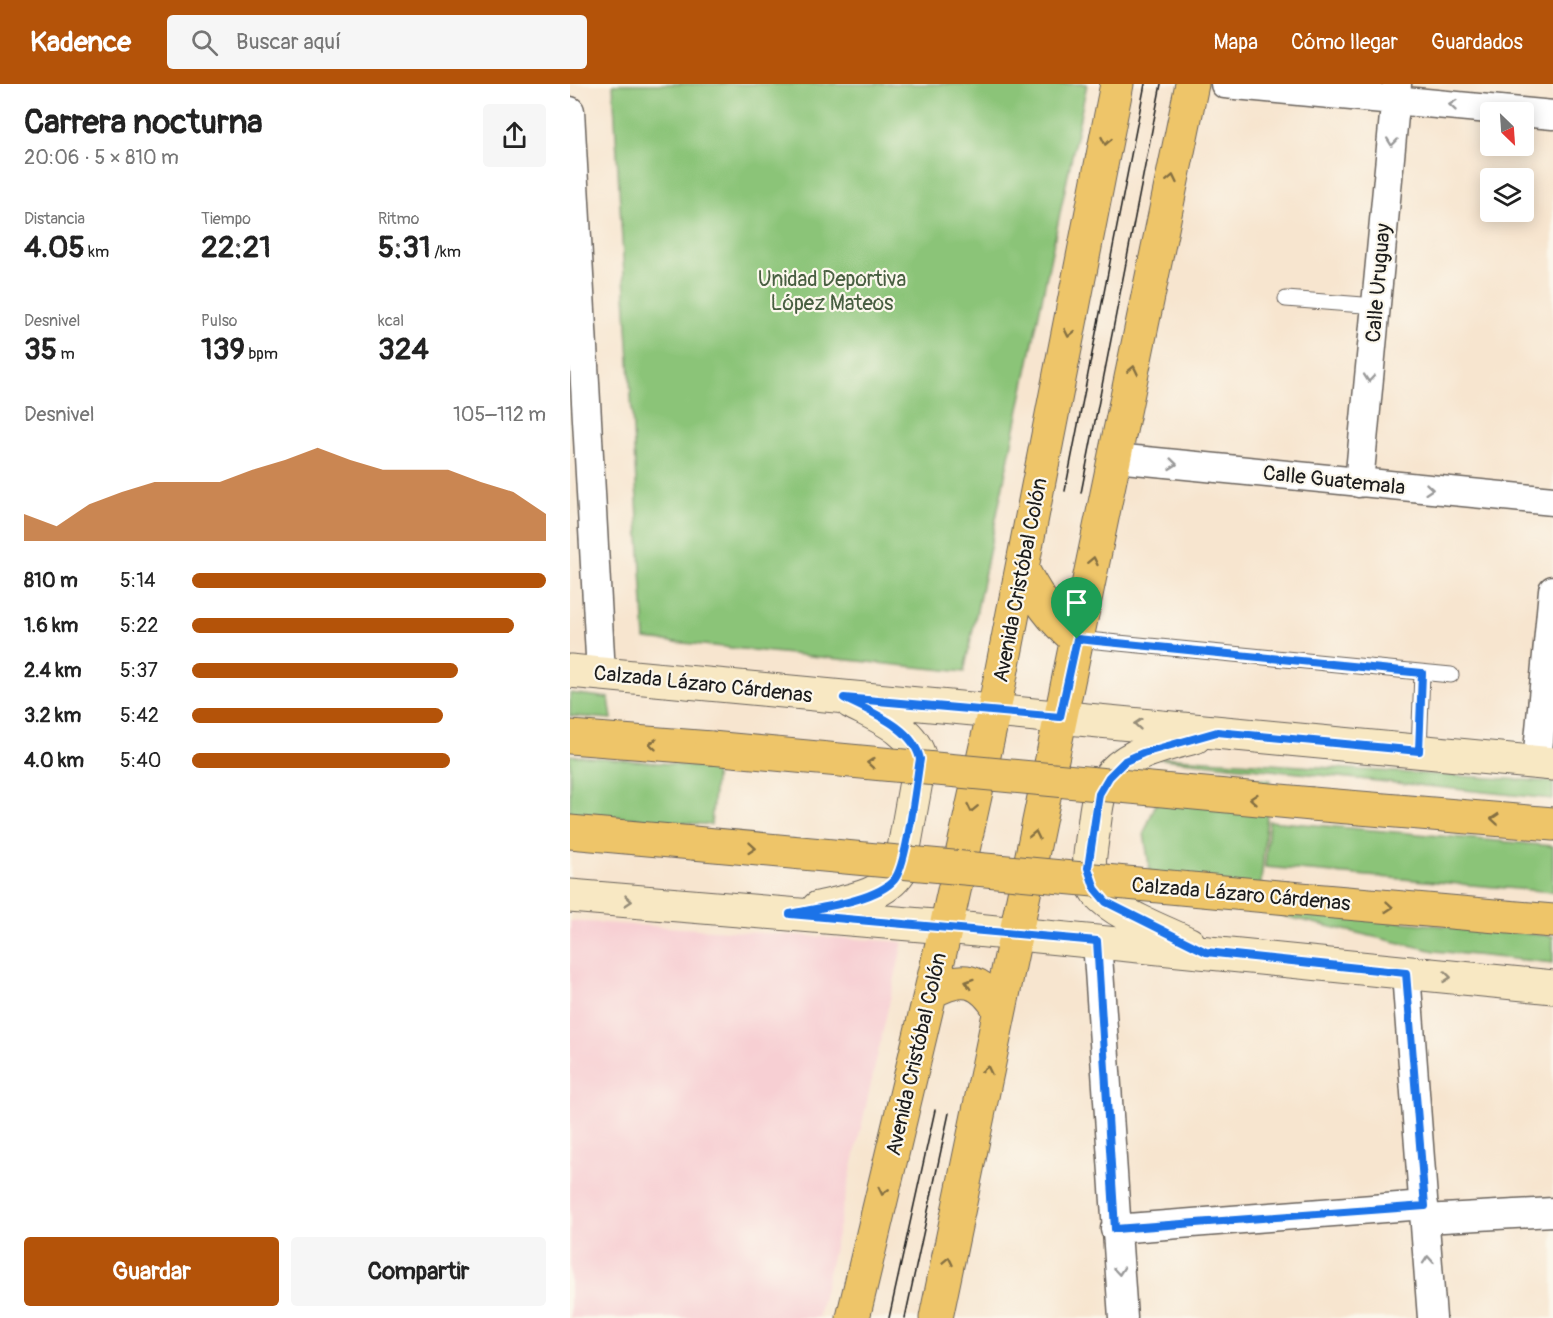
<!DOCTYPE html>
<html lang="es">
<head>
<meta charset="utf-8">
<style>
  :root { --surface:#fff; --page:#f6f6f6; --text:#222; --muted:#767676; --accent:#b45309 }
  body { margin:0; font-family:Pangolin,sans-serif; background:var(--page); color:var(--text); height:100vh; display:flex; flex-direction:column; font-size:22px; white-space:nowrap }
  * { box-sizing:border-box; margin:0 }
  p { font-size:20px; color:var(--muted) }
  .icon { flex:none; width:33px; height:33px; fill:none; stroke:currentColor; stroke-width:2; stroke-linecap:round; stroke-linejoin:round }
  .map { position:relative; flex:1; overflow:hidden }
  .drawer { display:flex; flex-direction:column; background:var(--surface); width:570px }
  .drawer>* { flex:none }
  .needle { width:39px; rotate:155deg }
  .tools { position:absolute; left:910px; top:18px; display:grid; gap:12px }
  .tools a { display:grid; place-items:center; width:54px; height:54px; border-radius:6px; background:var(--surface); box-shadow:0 3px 15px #0003; font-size:30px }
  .pin { position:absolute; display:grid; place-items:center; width:51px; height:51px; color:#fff; margin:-62px -26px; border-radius:50% 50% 50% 0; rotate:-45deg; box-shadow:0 0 6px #0007 }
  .pin .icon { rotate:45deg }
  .round { display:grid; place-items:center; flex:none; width:63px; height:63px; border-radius:6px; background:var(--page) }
  .summary { display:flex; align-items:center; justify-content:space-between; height:102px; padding:0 24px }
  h1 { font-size:33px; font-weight:800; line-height:45px }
  .stats { display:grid; grid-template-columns:repeat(3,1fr); gap:9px; height:102px; padding:6px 24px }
  .stats div { display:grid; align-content:center }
  .stats b { font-size:30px; font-weight:800 }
  .stats small { font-size:16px; font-weight:400 }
  .stats p { font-size:16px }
  .chart { height:168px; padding:12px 24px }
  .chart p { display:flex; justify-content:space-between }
  .chart svg { width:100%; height:108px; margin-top:6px; fill:var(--accent); opacity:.7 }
  .action { display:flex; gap:12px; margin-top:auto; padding:12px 24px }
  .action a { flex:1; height:69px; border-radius:6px; background:var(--accent); color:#fff; font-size:24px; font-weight:800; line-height:69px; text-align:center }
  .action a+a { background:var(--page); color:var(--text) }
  ul { padding:0 24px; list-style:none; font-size:20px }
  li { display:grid; grid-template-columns:96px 72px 1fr; align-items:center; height:45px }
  li i { height:15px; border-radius:8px; background:var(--accent) }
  header { display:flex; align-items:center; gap:36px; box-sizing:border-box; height:84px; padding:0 30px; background:var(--accent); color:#fff }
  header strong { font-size:28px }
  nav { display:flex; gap:33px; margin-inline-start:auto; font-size:21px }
  .search { width:420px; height:54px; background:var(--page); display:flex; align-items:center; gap:15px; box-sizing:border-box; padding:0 21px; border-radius:6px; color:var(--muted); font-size:22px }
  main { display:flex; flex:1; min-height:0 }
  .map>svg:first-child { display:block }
  .built { fill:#f7cfd3 }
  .green { fill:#8bc478; stroke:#54704a; stroke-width:1.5 }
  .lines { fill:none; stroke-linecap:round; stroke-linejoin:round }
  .lane-casing { stroke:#69625b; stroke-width:17 }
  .street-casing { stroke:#69625b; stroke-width:31 }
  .secondary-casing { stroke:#69625b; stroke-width:35 }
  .primary-casing { stroke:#69625b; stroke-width:35 }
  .highway-casing { stroke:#69625b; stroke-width:35 }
  .lane { stroke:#fff; stroke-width:15 }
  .street { stroke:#fff; stroke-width:28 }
  .secondary { stroke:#f8e8c3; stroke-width:33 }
  .primary { stroke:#eec569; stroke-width:33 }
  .highway { stroke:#eec569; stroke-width:33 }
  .tram { stroke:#1c1c1c; stroke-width:1.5 }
  .highway-bridge-casing { stroke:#69625b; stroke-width:35; stroke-linecap:butt }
  .highway-bridge { stroke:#eec569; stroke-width:33 }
  .oneway { stroke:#999 }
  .oneway2 { stroke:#857042 }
  .oneway3 { stroke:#958c78 }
  .route-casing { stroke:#fff; stroke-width:12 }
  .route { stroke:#1a73e8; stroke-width:8 }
  .labels { text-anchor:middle; stroke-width:4.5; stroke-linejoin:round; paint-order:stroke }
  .park-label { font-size:21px; fill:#485f41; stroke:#fbf7ec }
  .street-label { font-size:21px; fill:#1c1c1c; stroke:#fbf7ec }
</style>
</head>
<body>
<header>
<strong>Kadence</strong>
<div class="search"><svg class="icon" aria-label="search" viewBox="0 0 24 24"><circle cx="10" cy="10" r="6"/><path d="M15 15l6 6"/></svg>Buscar aquí</div>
<nav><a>Mapa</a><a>Cómo llegar</a><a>Guardados</a></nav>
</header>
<main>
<section class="drawer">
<div class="summary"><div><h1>Carrera nocturna</h1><p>20:06 · 5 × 810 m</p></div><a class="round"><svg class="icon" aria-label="share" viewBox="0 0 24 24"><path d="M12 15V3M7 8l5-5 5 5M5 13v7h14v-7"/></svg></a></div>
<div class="stats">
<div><p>Distancia</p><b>4.05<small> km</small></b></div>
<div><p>Tiempo</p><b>22:21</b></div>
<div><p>Ritmo</p><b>5:31<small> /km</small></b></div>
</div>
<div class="stats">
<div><p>Desnivel</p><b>35<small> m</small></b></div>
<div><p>Pulso</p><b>139<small> bpm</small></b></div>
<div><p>kcal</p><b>324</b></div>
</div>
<div class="chart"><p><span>Desnivel</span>105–112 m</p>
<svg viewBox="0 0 160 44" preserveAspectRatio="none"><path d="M0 44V33L10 38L20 29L30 24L40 20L50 20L60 20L70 15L80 11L90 6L100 11L110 15L120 15L130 15L140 20L150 24L160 33V44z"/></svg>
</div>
<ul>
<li><b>810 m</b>5:14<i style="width:100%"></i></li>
<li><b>1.6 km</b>5:22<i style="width:91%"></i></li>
<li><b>2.4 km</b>5:37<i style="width:75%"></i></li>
<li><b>3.2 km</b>5:42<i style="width:71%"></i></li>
<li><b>4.0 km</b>5:40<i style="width:73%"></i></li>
</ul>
<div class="action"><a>Guardar</a><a>Compartir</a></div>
</section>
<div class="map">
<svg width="983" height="1234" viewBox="0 0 983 1234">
  <rect width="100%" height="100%" fill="#fbf7ec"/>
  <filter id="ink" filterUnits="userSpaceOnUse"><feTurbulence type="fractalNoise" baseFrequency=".0167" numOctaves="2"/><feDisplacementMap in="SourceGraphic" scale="12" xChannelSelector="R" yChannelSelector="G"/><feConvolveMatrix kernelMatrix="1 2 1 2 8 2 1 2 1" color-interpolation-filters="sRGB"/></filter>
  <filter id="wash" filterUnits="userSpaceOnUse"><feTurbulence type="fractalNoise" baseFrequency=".008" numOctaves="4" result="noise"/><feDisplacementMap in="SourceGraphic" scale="24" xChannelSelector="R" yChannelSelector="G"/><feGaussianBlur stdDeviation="1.35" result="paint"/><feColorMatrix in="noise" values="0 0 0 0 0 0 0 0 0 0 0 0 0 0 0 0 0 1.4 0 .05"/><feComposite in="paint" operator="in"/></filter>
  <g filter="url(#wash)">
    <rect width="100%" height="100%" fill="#f7e5cf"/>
    <path class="built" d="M0 837 333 858 248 1234H0Z"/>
    <path class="green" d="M43 0H517L394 588 75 555Z
      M0 609 39 614 42 635 0 632Z
      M543 670 983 698V715Z
      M0 671 146 684 141 741 0 729Z
      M599 687 700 696 689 821 584 812 574 749Z
      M699 737 983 762V808L695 783Z
      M679 824 983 852V879L865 867Z"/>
  </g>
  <g filter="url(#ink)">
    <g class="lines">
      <g class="lane-casing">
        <path id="lane" d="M716 215 806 222
          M507 555 881 591
          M849 667 852 589"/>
      </g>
      <g class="street-casing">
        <path id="street" d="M655 0 983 31
          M0 27 31 590
          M545 374 983 417
          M789 399 827 0
          M967 678 983 506
          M527 857 553 1234
          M836 889 862 1234
          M855 1135 983 1128
          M545 1145 854 1121"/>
      </g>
      <g class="secondary-casing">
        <path id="secondary" d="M0 587 983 680
          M0 812 376 843 983 903
          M248 824C277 817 313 813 330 787L350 675C343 645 307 632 281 618
          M619 860C593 847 545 830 527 808 515 792 520 773 522 755 525 741 525 723 530 709 545 671 589 662 625 653"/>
      </g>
      <g class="primary-casing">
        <path id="primary" d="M453 487C468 514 481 536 507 555
          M361 908C392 891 410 894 429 925
          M283 1234 376 843 424 626 547 0
          M366 1234 622 0"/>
      </g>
      <g class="highway-casing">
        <path id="highway" d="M0 653 141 664
          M742 720 983 740
          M0 748 123 759
          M719 814 983 837"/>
      </g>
      <use href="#lane" class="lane"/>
      <use href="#street" class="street"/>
      <use href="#secondary" class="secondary"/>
      <use href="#primary" class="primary"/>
      <use href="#highway" class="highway"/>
      <path class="tram" d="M495 407 575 0
        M511 409 591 0
        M319 1234 365 1026
        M335 1234 379 1029"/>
      <g class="highway-bridge-casing">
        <path id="highway-bridge" d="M141 664 742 720
          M123 759 719 814"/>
      </g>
      <use href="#highway-bridge" class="highway-bridge"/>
    </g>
    <defs><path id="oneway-chevron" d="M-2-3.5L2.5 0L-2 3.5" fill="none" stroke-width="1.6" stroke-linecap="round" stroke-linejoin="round" transform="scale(1.5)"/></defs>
    <g class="oneway">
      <use href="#oneway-chevron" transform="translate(883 21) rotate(-175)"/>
      <use href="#oneway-chevron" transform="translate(822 58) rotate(96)"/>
      <use href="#oneway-chevron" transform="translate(799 294) rotate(95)"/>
      <use href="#oneway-chevron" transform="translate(603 380) rotate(6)"/>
      <use href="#oneway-chevron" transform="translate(859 405) rotate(5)"/>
      <use href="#oneway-chevron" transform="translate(858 1176) rotate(-94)"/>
      <use href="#oneway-chevron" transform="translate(549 1187) rotate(85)"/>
    </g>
    <g class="oneway2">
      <use href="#oneway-chevron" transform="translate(536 57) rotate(101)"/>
      <use href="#oneway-chevron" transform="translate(602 95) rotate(-78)"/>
      <use href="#oneway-chevron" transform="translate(499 249) rotate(101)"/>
      <use href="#oneway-chevron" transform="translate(563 286) rotate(-78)"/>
      <use href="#oneway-chevron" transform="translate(523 477) rotate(-78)"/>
      <use href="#oneway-chevron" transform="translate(83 660) rotate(-175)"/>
      <use href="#oneway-chevron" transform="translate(301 679) rotate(-175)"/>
      <use href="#oneway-chevron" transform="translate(684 715) rotate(-175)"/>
      <use href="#oneway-chevron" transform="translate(402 724) rotate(102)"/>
      <use href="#oneway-chevron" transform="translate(925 735) rotate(-175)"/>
      <use href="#oneway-chevron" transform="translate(465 751) rotate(-78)"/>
      <use href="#oneway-chevron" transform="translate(182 764) rotate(5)"/>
      <use href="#oneway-chevron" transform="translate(819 823) rotate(5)"/>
      <use href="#oneway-chevron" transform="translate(399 899) rotate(-162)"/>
      <use href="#oneway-chevron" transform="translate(417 986) rotate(-78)"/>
      <use href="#oneway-chevron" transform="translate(313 1107) rotate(103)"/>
      <use href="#oneway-chevron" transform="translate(378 1177) rotate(-78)"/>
    </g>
    <g class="oneway3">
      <use href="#oneway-chevron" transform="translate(568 640) rotate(-175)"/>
      <use href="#oneway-chevron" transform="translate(58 817) rotate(5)"/>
      <use href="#oneway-chevron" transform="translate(877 893) rotate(6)"/>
    </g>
  </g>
  <g class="lines" filter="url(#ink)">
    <g class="route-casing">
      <path id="route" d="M507 555 852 589 849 667 647 648 573 669 555 677 539 693 529 710 518 784 525 805 536 818 636 868 836 889 855 1122 545 1145 527 857 220 830C247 824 306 817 324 796 337 782 346 699 350 675 343 643 300 628 274 614L490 633Z"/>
    </g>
    <use href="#route" class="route"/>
  </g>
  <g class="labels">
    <g class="park-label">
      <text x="262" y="202">Unidad Deportiva<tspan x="262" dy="24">López Mateos</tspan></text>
    </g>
    <g class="street-label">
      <text transform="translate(808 199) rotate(-85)" y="7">Calle Uruguay</text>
      <text transform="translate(764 396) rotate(6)" y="7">Calle Guatemala</text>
      <text transform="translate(450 496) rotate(-79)" y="7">Avenida Cristóbal Colón</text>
      <text transform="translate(133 600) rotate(6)" y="7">Calzada Lázaro Cárdenas</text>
      <text transform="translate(671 810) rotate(5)" y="7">Calzada Lázaro Cárdenas</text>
      <text transform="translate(346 970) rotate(-77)" y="7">Avenida Cristóbal Colón</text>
    </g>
  </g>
</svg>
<div class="tools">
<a><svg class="needle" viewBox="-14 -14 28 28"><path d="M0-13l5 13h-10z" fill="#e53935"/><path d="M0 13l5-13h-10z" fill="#767676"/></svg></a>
<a><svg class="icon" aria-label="layers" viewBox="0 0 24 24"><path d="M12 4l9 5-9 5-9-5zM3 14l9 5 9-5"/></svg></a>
</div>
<div class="pin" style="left:507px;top:555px;background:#1e9e55"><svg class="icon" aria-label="arrive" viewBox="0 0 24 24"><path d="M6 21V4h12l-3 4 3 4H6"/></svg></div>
</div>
</main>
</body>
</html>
